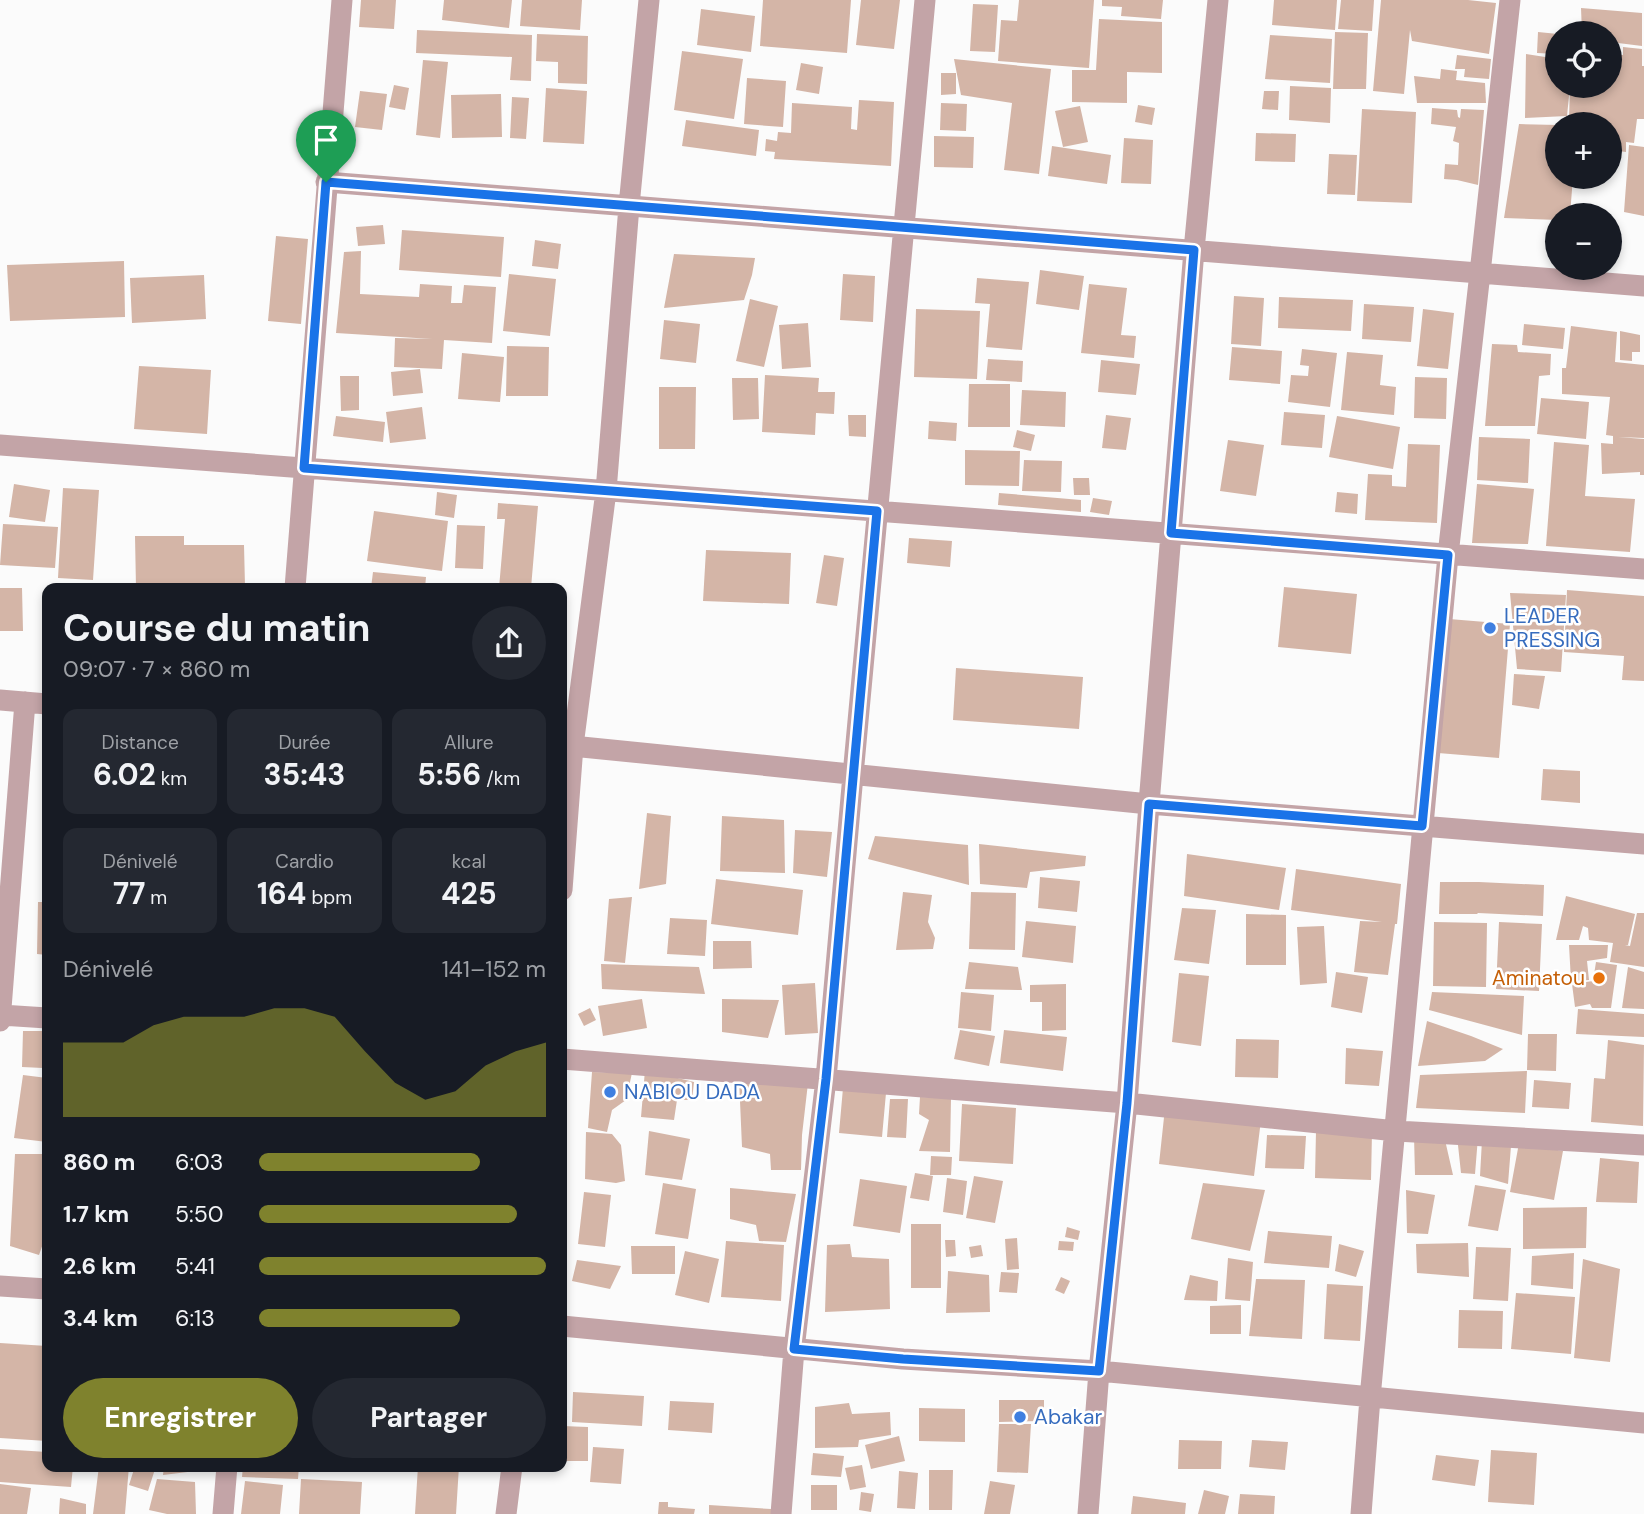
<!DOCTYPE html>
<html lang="fr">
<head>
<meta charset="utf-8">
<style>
  :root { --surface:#171b24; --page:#242831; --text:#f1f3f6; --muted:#9ea1a6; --accent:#7f822d }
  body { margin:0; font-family:"DM Sans",sans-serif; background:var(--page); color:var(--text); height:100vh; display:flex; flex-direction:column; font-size:26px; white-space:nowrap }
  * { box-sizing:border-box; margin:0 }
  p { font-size:23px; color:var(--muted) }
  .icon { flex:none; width:38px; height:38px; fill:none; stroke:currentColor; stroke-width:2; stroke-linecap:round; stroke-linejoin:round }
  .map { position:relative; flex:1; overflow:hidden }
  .drawer { position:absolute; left:42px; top:583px; width:525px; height:889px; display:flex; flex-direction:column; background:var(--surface); border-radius:14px; box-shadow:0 4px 10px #0003 }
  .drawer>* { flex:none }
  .tools { position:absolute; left:1545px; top:21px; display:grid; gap:14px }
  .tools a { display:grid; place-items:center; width:77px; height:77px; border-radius:50%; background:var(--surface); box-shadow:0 4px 10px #0003; font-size:35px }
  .pin { position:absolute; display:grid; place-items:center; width:60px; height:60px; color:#fff; margin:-72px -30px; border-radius:50% 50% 50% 0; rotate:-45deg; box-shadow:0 0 7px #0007 }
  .pin .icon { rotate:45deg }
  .round { display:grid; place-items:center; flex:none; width:74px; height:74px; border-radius:37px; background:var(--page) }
  .head { display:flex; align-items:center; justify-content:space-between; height:119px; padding:0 21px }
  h1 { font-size:38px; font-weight:700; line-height:52px }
  .metrics { display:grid; grid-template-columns:repeat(3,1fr); gap:10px; height:119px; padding:7px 21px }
  .metrics div { display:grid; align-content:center; border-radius:14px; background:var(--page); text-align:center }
  .metrics b { font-size:30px; font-weight:700 }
  .metrics small { font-size:19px; font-weight:400 }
  .metrics p { font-size:19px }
  .chart { height:196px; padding:14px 21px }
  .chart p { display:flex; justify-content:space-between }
  .chart svg { width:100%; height:126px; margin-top:7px; fill:var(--accent); opacity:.7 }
  .button { display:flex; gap:14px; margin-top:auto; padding:14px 21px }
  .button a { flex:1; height:80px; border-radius:42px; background:var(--accent); color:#fff; font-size:28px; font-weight:700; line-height:80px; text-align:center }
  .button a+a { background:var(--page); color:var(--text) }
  ul { padding:0 21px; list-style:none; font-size:23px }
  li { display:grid; grid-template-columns:112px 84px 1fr; align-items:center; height:52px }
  li i { height:18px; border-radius:9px; background:var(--accent) }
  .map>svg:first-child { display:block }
  .building { fill:#d4b5a7 }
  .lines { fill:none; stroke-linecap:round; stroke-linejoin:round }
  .minor { stroke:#c3a4a7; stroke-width:21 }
  .route-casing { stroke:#fff; stroke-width:14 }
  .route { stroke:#1a73e8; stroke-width:9 }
  .shop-dot { fill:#3f7fe0; stroke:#fff; stroke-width:2.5 }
  .food-dot { fill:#e8710a; stroke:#fff; stroke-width:2.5 }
  .labels { text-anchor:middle; stroke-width:5; stroke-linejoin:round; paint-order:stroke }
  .shop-label { font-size:21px; fill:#366cbe; stroke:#fff; text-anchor:start }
  .food-label { font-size:21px; fill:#c56008; stroke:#fff; text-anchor:end }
</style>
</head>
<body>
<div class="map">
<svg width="1644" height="1514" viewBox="0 0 1644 1514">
  <rect width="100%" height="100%" fill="#fbfbfb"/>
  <path class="building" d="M361 0H396L394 29 359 27Z
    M444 0H512L509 28 442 20Z
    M522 0H582L580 30 520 26Z
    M763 0H851L847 53 760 46Z
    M861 0H900L894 49 856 45Z
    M1019 0H1094L1089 68 998 61 1001 20 1017 21Z
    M1102 0H1163L1161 19 1121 16 1122 7 1102 6Z
    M1274 0H1337L1335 30 1272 25Z
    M1341 0H1374L1372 31 1338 29Z
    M1381 0H1468L1496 3 1489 54 1412 41 1410 30 1404 94 1373 91Z
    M973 4 998 5 995 52 970 51Z
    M1581 8 1642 13V46L1610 42V33H1582Z
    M701 9 755 16 751 52 697 45Z
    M1099 19 1162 22V73L1127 72V103L1072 102V70H1096Z
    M417 30 532 35 531 81 510 80 512 57 416 53Z
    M1335 32 1368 33 1366 89H1333Z
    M1538 32 1558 34V54L1537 53Z
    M537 34 588 36 587 84 558 83V62L536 61Z
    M1270 35 1332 39 1330 83 1265 79Z
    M1623 47 1642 49V66H1644V119H1637L1634 143 1626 142V152L1610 150V124H1592L1593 121 1606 122V120L1569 119 1570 87 1606 90 1607 86H1610V54L1623 55Z
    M682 51 743 59 734 119 674 110Z
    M1526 54 1558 59V86H1570L1567 116 1525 118Z
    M1457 55 1491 59 1489 79 1464 77 1465 69H1455Z
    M954 59 1051 69 1039 174 1004 170 1012 103 961 95Z
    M423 60 448 62 440 138 416 135Z
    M801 63 823 67 819 94 796 90Z
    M1441 69 1457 71 1456 80 1485 83 1486 103H1417L1414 76 1440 79Z
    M941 73H956V94L941 95Z
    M747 78 786 81 783 127 744 124Z
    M394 85 409 88 405 110 389 107Z
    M1290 86 1331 88 1330 123 1289 120Z
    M546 88 587 91 584 144 543 142Z
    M360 91 387 94 382 130 355 127Z
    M1264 91H1279L1278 110 1262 109Z
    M501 94 502 137 452 138 451 95Z
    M512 97 529 98 526 139 510 138Z
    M859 100 894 102 891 166 774 159 775 152 765 151 766 139 777 141 778 132 791 133 792 103 852 107 851 129 857 130Z
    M941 103 967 104 966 131 940 130Z
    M1138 105 1155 108 1152 125 1135 122Z
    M1080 106 1088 142 1063 147 1055 111Z
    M1432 108 1457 110 1458 117 1460 118 1461 109 1484 110 1478 185 1457 180 1444 179 1445 164 1458 165 1459 143 1453 141 1456 127 1431 124Z
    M1362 109 1416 112 1412 203 1357 201Z
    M686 120 759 130 756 156 682 146Z
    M1519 124 1558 125V177H1573L1570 215H1558V220L1504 218Z
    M1256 133 1296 134 1295 162 1255 161Z
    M934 136 974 137 973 168 934 167Z
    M1124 138 1153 140 1151 184 1121 183Z
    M1629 145 1644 147V216L1624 212Z
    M1052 146 1111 155 1107 184 1048 176Z
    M1329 154 1357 155 1355 195 1327 194Z
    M383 225 385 244 358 246 356 227Z
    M402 230 504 237 501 277 399 270Z
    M276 236 308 239 301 324 268 321Z
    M535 240 561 244 558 269 532 266Z
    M361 251 360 294 419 297 420 284 452 286 451 303H462L464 285 496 287 492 343 444 340 442 369 394 367 395 338 432 339 336 333 344 252Z
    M674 254 755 258 752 275 744 300 664 308Z
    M124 261 125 317 10 321 7 265Z
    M1040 270 1084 276 1079 310 1036 304Z
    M509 274 556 279 550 336 503 331Z
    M843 274 875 276 873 322 840 320Z
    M204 275 206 319 132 323 130 278Z
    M977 278 1029 282 1022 350 986 347 990 304 975 303Z
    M1089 284 1127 288 1121 335 1136 336 1134 358 1081 353Z
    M1234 296 1264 298 1261 346 1231 344Z
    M1279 297 1353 300 1351 331 1278 328Z
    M750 299 778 306 764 367 736 361Z
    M1364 304 1414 307 1411 342 1362 339Z
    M916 309 980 311 977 379 914 377Z
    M1423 309 1454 313 1448 369 1417 366Z
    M664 320 700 324 696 363 660 359Z
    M808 323 811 367 782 369 779 325Z
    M1524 324 1565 328 1563 349 1522 345Z
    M1571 326 1617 332 1615 362 1644 365V438L1618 437 1644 439V475H1640V472L1602 474 1601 443 1613 444V436L1606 435 1610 397 1562 394V368H1566Z
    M1620 331 1640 335V352H1632V361L1620 360Z
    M1492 344 1517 345 1518 352 1551 354 1550 375 1539 376 1535 426H1485Z
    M507 346 549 347 548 396H506Z
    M1232 347 1282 351 1280 384 1229 380Z
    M1302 349 1337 353 1330 407 1288 402 1291 375 1308 376 1309 366 1300 365Z
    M1347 352 1383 355 1380 385 1396 387 1394 415 1341 410Z
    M462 353 504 357 500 402 458 399Z
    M988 359 1023 361 1022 382 986 380Z
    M1101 360 1140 364 1136 395 1098 392Z
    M139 366 211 370 207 434 134 429Z
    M420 369 423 393 393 396 391 372Z
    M765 375 819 378 818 392H835L834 414 816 413 815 435 762 432Z
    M340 376H359V410L341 411Z
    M1415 377 1447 378 1446 419 1414 418Z
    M732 378H758L759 419 733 420Z
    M969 384H1010V427H968Z
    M659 387H696L695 449H659Z
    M1022 390 1066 392 1065 427 1020 425Z
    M1541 398 1589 402 1586 439 1537 434Z
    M422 407 426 439 390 443 386 412Z
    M1284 412 1325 415 1322 448 1281 445Z
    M848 415H866V437L849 436Z
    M1106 415 1131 418 1126 450 1102 448Z
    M336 416 385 422 383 442 333 436Z
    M1337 416 1400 427 1393 469 1329 457Z
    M929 421 957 423 956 441 928 439Z
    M1017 430 1035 435 1031 451 1013 447Z
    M1479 437 1530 439 1528 483 1477 480Z
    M1228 440 1264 445 1256 496 1220 491Z
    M1554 442 1589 445 1585 496 1635 499 1630 552 1546 546Z
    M1408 444 1440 445 1437 523 1365 520 1368 474 1392 475V486L1406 487Z
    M965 450 1020 451 1019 486 965 485Z
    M1024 460 1062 461 1061 492 1022 491Z
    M1073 478H1089L1090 495H1074Z
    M14 484 50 490 45 522 9 517Z
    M1477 484 1534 489 1528 544 1472 543Z
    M63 488 99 490 93 580 58 578Z
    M437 492 457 495 454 518 435 515Z
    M1337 492 1358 494 1357 514 1335 512Z
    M999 493 1081 500V512L998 505Z
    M1093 498 1112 501 1109 515 1090 512Z
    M498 503 538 506 531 588H499L505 519H497Z
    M374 511 448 521 442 571 367 561Z
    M3 524 58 527 55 568 0 565Z
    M457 525 485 526 483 569 455 568Z
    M135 536H184V545H244L245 586 136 588Z
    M909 538 952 541 950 567 907 563Z
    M706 550 791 553 789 604 703 601Z
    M824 555 844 558 837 606 816 603Z
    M373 572 426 577 425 588H371Z
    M1284 587 1357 594 1351 654 1278 647Z
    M0 588H22L23 631H0Z
    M1567 590 1644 596V681L1622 680 1624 656 1564 652Z
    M1510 593 1566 595 1561 672 1517 669Z
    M1449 619 1510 624 1499 758 1438 753Z
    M956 668 1083 677 1079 729 953 720Z
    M1514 674 1545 676 1539 709 1512 705Z
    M1543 769 1580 771V803L1541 800Z
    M647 813 671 816 666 884 639 889Z
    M722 816 784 820 785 873 720 871Z
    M795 830 832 832 827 877 793 873Z
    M875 836 968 845 969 885 868 859Z
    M979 844 1086 856 1085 866 1030 872 1027 888 980 884Z
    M1187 854 1286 868 1279 910 1184 896Z
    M1296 869 1401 884 1397 924H1395L1388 975 1354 972 1360 921 1382 922 1291 910Z
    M1040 877 1080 881 1077 912 1038 908Z
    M716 879 803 890 798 935 711 924Z
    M1440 882H1479L1544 885 1543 916 1478 913 1477 914H1439Z
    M903 892 932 895 928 922 935 938 933 949 896 950Z
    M971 892 1016 893 1015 950 969 949Z
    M1566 896 1635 914 1628 945H1625L1630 946 1637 913H1644V967L1610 962 1613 943 1589 940 1588 928 1583 926 1579 940H1556Z
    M632 897 625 963 604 961 609 899Z
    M38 902H47V955L37 954Z
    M1182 908 1216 910 1209 964 1174 960Z
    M1246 914 1286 915V965H1246Z
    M670 918 707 920 705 956 667 954Z
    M1026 921 1076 926 1073 963 1022 957Z
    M1434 922 1487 923 1486 987 1433 986Z
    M1499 922 1542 924 1539 991 1496 989Z
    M1324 926 1327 983 1300 985 1297 927Z
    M713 941H751L752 968 713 969Z
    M1569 945H1608L1607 958 1587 961 1589 980 1571 981Z
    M969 962 1018 967 1022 990 965 989Z
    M1596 962 1617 965 1611 1008H1592L1590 1004 1575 1007 1572 984 1593 981Z
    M601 964 699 967 705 994 602 989Z
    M1628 967 1644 972V1009L1622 1008Z
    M1336 972 1368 977 1362 1013 1331 1007Z
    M1179 973 1209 976 1201 1046 1172 1042Z
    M815 983 818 1033 785 1035 782 985Z
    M1066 984V1030L1042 1031V1002H1030V985Z
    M961 992 994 995 991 1031 958 1028Z
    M1432 992 1524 996 1522 1035 1429 1010Z
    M642 999 647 1028 603 1036 598 1006Z
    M722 999 779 1000 768 1038 722 1032Z
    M590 1008 596 1020 584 1026 578 1014Z
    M1578 1009 1644 1014V1037L1576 1034Z
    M1427 1021 1471 1036 1503 1049 1485 1061 1418 1066Z
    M960 1030 995 1036 989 1066 954 1059Z
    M1004 1030 1067 1037 1063 1071 1000 1063Z
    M23 1031H45L43 1068 22 1067Z
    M1528 1034H1557L1556 1071 1527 1070Z
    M1236 1039 1279 1040 1278 1078 1235 1077Z
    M1608 1040 1644 1045 1643 1126 1591 1122 1594 1078 1605 1079Z
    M1346 1048 1383 1051 1379 1086 1345 1084Z
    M645 1070 694 1082 692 1100H677L674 1120 641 1117Z
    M1527 1071 1525 1113 1416 1108 1420 1075Z
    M592 1072 632 1073 626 1100 612 1110 607 1132 588 1128Z
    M23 1075 47 1078V1142L14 1138Z
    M739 1078 808 1083 802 1135 801 1170H771L770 1154 742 1147Z
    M1534 1080 1571 1083 1569 1109 1532 1107Z
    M843 1088 886 1093 882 1137 839 1133Z
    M920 1097 951 1098 950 1152 919 1151 929 1120 919 1114Z
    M890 1099H908L906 1138 887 1137Z
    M962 1104 1016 1108 1013 1164 959 1161Z
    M1165 1108 1261 1120 1254 1176 1159 1164Z
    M649 1131 690 1139 682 1180 645 1175Z
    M1316 1131 1372 1132 1371 1180 1315 1178Z
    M586 1132 612 1134 621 1145 625 1181 616 1183 585 1179Z
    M1267 1135 1306 1136 1304 1169 1265 1168Z
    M1414 1136 1445 1140 1453 1175H1415Z
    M1457 1136 1478 1137 1475 1174 1461 1173Z
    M1482 1140 1511 1146 1508 1184 1480 1176Z
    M1519 1143 1563 1151 1554 1200 1510 1192Z
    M15 1154H47V1238H45L39 1255 10 1246Z
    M931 1156 952 1157 951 1175H930Z
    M1600 1158 1639 1162 1637 1203 1596 1202Z
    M915 1173 933 1176 929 1201 910 1198Z
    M974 1176 1003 1181 995 1223 966 1218Z
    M947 1178 967 1181 963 1215 943 1212Z
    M860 1179 907 1186 900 1233 853 1226Z
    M663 1183 696 1189 688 1239 655 1234Z
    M1203 1183 1265 1190 1250 1251 1191 1239Z
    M1475 1185 1506 1190 1498 1231 1468 1226Z
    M730 1188 796 1194 786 1242 759 1241 756 1225 730 1219Z
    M1406 1190 1435 1195 1428 1234 1407 1233Z
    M584 1192 611 1195 605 1247 578 1244Z
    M1587 1207 1586 1248 1523 1249V1208Z
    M911 1224H941V1288H911Z
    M1067 1227 1080 1231 1078 1240 1065 1237Z
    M1268 1231 1332 1236 1329 1268 1264 1263Z
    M1017 1238 1019 1269 1007 1270 1005 1239Z
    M945 1240H955L956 1256 946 1257Z
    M726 1241 784 1245 781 1301 721 1297Z
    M1059 1241 1074 1242 1073 1251 1058 1250Z
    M1468 1243 1469 1277 1417 1273 1416 1244Z
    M850 1244 852 1257 889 1259 890 1309 825 1312 827 1245Z
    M1339 1244 1364 1251 1356 1277 1335 1271Z
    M981 1245 983 1256 971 1258 969 1247Z
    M631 1246H675V1274H632Z
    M1476 1247 1511 1248 1508 1301 1473 1299Z
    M685 1251 719 1259 709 1303 675 1295Z
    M1574 1253 1573 1289 1531 1285 1532 1256Z
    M1228 1258 1253 1262 1250 1301 1225 1299Z
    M1583 1259 1620 1269 1610 1362 1574 1358Z
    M577 1260 621 1266 610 1289 572 1281Z
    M948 1271 989 1275 990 1312 946 1313Z
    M1001 1272 1019 1273 1017 1293 999 1292Z
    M1190 1275 1218 1281 1217 1301 1184 1300Z
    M1061 1277 1070 1281 1064 1294 1055 1290Z
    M1256 1279 1305 1280 1302 1339 1249 1336Z
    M1327 1284 1363 1286 1360 1341 1324 1339Z
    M1516 1293 1575 1297 1571 1354 1511 1349Z
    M1241 1305V1334H1210V1306Z
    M1459 1310 1503 1311 1502 1349 1458 1348Z
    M0 1343 47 1346V1441L0 1438Z
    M573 1392 644 1396 642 1426 572 1422Z
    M999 1400H1044V1421L999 1422Z
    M670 1401 714 1403 712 1433 668 1430Z
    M849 1403 852 1414 890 1412 891 1435 859 1440 858 1447 815 1448V1407Z
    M919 1408 965 1409V1442L919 1441Z
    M999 1424H1031L1028 1473 997 1472Z
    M562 1426 588 1427V1461H562Z
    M899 1436 905 1461 871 1469 865 1445Z
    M1179 1440 1222 1441 1221 1469H1178Z
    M1252 1440 1288 1442 1285 1470 1249 1467Z
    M593 1447 624 1449 621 1484 590 1482Z
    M0 1449 47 1452V1466H73L71 1487 0 1482Z
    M1491 1450 1537 1453 1534 1505 1488 1502Z
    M813 1453 844 1456 841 1477 811 1475Z
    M1436 1455 1479 1460 1475 1486 1432 1480Z
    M862 1465 866 1487 850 1490 845 1468Z
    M99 1466H129L125 1514H93Z
    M135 1466H156L148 1491 129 1485Z
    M164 1466H204V1470L163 1475Z
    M243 1466H299L298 1479 242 1477Z
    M305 1466H350V1471L305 1472Z
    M418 1466H459L456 1514H415Z
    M929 1470H953L952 1510H929Z
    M899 1471 918 1473 915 1509 897 1508Z
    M157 1479 195 1482 196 1514H167L149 1510Z
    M301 1479 362 1482 360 1514H299Z
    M245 1481 283 1485 280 1514H241Z
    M990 1481 1015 1485 1010 1514H984Z
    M0 1484 31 1488 27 1514H0Z
    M811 1485H837V1510H811Z
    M1204 1490 1229 1496 1225 1514H1198Z
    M861 1492 874 1494 871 1512 859 1510Z
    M1240 1494 1275 1496 1274 1514H1238Z
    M1133 1496 1186 1503 1185 1514H1131Z
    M60 1498 86 1504V1514H59Z
    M659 1502H668V1507L695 1509 694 1514H658Z
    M709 1505 771 1509V1514H709Z"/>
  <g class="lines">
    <path class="minor" d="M326 182 1644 286
      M0 445 1644 569
      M295 588 342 0
      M0 700 47 704
      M562 745 1149 804 1644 844
      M562 890 573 746 606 491 629 206 649 0
      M1 1015 47 1018
      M0 1021 25 702
      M562 1059 1127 1103 1396 1131 1644 1145
      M0 1286 47 1289
      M562 1326 903 1359 1099 1371 1644 1423
      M223 1514 227 1466
      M506 1514 512 1466
      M781 1514 794 1349 826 1079 853 775 925 0
      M1088 1514 1099 1371 1127 1103 1149 804 1194 250 1218 0
      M1361 1514 1370 1398 1448 555 1480 273 1510 0"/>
  </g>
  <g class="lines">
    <g class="route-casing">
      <path id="route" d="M326 182 1194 250 1171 533 1448 555 1422 826 1149 804 1127 1103 1099 1371 903 1359 794 1349 826 1079 877 511 304 468Z"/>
    </g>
    <use href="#route" class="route"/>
  </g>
  <g class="shop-dot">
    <circle cx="1490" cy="628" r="7"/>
    <circle cx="610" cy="1092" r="7"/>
    <circle cx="1020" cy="1417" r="7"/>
  </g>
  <circle class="food-dot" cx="1599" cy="978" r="7"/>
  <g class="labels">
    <g class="shop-label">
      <text x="1504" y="623">LEADER<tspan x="1504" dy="24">PRESSING</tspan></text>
      <text x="624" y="1099">NABIOU DADA</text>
      <text x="1034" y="1424">Abakar</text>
    </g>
    <g class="food-label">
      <text x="1585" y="985">Aminatou</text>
    </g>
  </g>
</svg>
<div class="tools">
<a><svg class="icon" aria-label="locate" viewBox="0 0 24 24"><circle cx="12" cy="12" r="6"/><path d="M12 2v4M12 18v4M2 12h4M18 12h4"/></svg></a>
<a>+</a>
<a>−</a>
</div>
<div class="pin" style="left:326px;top:182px;background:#1e9e55"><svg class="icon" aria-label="arrive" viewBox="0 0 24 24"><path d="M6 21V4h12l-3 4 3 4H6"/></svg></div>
<section class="drawer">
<div class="head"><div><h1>Course du matin</h1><p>09:07 · 7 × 860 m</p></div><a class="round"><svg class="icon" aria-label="share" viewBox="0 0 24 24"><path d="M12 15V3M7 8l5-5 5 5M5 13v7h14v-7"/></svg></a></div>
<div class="metrics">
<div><p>Distance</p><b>6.02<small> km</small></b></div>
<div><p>Durée</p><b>35:43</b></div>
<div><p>Allure</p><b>5:56<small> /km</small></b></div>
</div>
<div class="metrics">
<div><p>Dénivelé</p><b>77<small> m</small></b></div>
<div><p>Cardio</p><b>164<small> bpm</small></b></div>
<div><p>kcal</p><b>425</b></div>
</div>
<div class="chart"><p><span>Dénivelé</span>141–152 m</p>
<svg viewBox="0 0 160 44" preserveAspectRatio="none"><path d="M0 44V18L10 18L20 18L30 12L40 9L50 9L60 9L70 6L80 6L90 9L100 21L110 32L120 38L130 35L140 26L150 21L160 18V44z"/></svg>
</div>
<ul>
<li><b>860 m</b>6:03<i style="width:77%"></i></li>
<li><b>1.7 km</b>5:50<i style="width:90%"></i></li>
<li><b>2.6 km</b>5:41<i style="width:100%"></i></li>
<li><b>3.4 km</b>6:13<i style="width:70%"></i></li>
</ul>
<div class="button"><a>Enregistrer</a><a>Partager</a></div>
</section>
</div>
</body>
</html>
